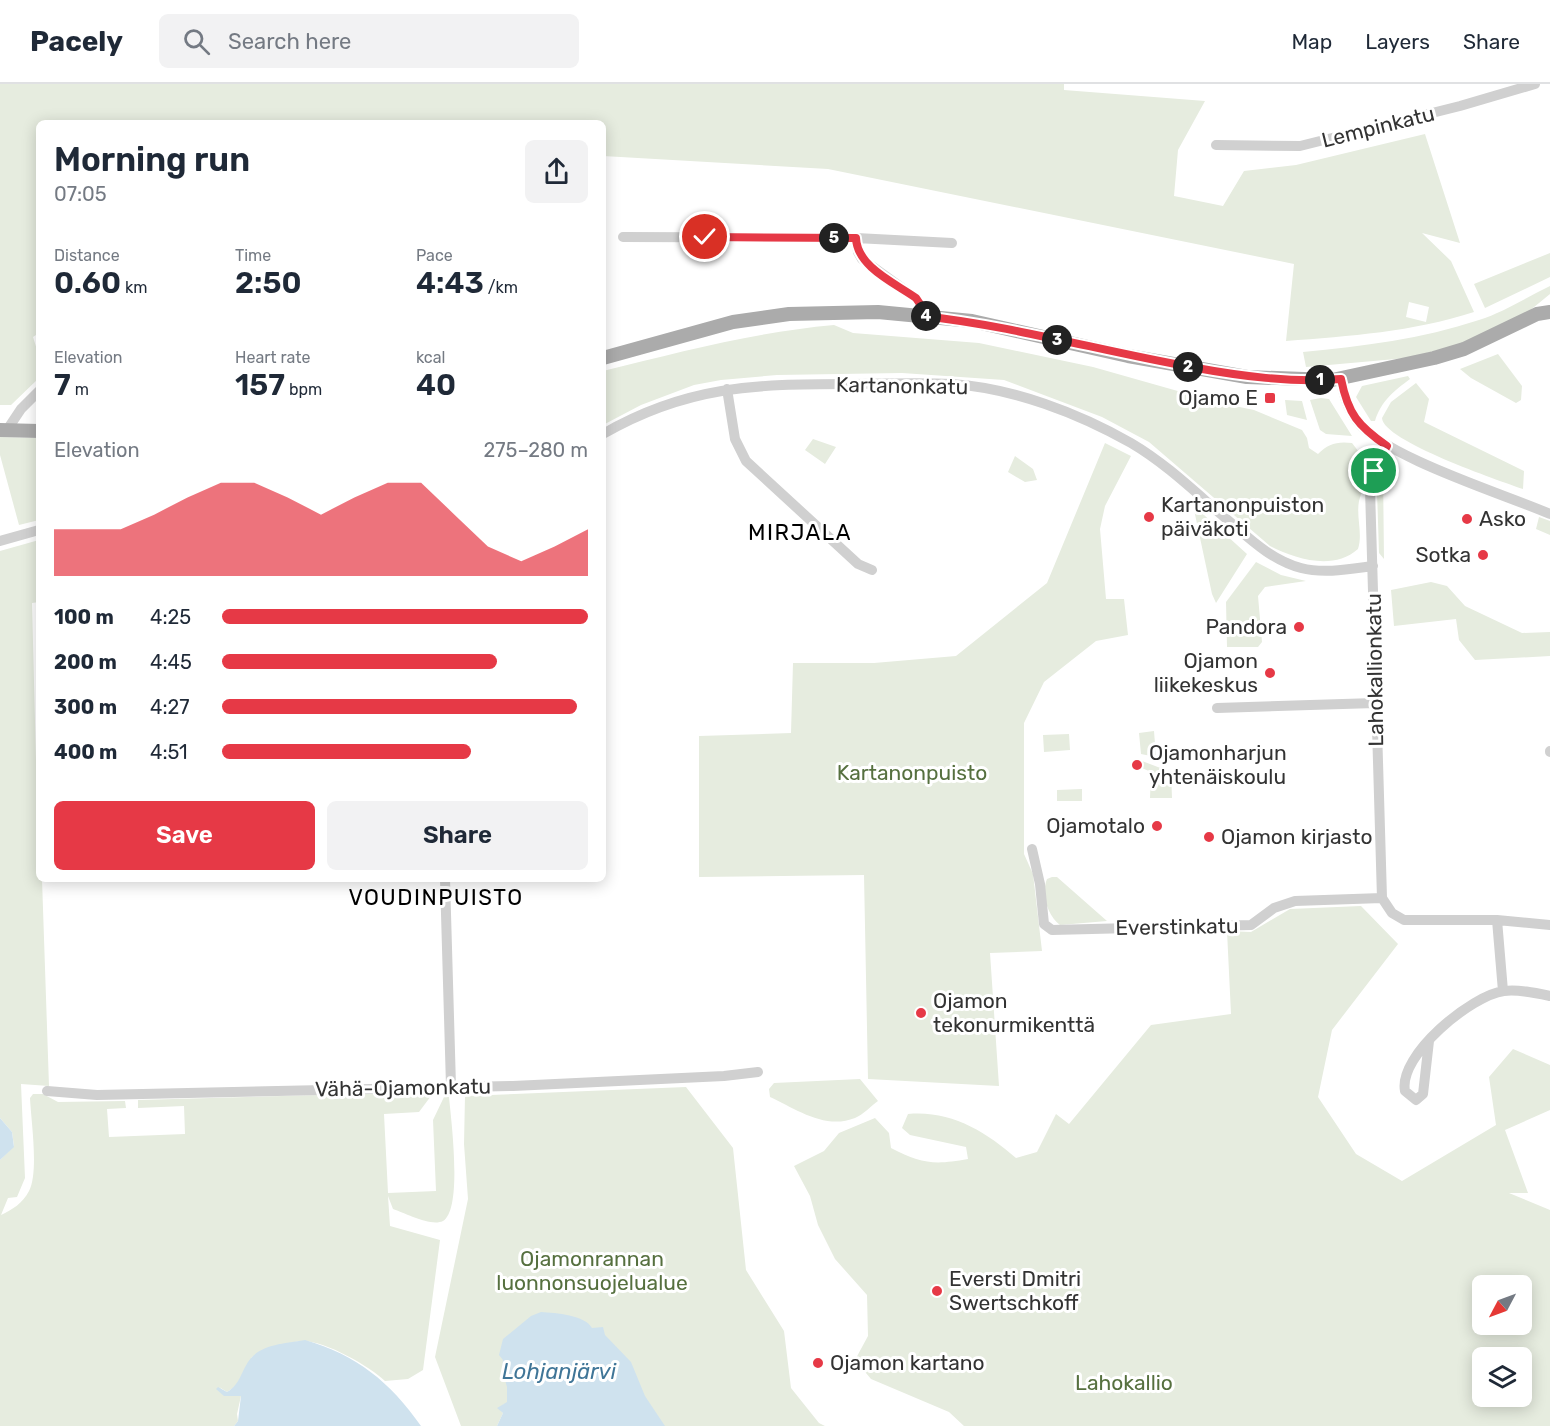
<!DOCTYPE html>
<html lang="en">
<head>
<meta charset="utf-8">
<style>
  :root { --surface:#fff; --page:#f2f2f3; --text:#1f2937; --muted:#747a83; --line:#e0e1e3; --accent:#e63946 }
  body { margin:0; font-family:Rubik,sans-serif; background:var(--page); color:var(--text); height:100vh; display:flex; flex-direction:column; font-size:22px; white-space:nowrap }
  * { box-sizing:border-box; margin:0 }
  p { font-size:20px; color:var(--muted) }
  .icon { flex:none; width:33px; height:33px; fill:none; stroke:currentColor; stroke-width:2; stroke-linecap:round; stroke-linejoin:round }
  .map { position:relative; flex:1; overflow:hidden }
  .panel { position:absolute; left:36px; top:36px; width:570px; height:762px; display:flex; flex-direction:column; background:var(--surface); border-radius:9px; box-shadow:0 3px 15px #0003 }
  .panel>* { flex:none }
  .needle { width:39px; rotate:229deg }
  .controls { position:absolute; left:1472px; top:1191px; display:grid; gap:12px }
  .controls a { display:grid; place-items:center; width:60px; height:60px; border-radius:9px; background:var(--surface); box-shadow:0 3px 15px #0003; font-size:30px }
  .pin { position:absolute; display:grid; place-items:center; width:51px; height:51px; color:#fff; margin:-26px; border:3px solid #fff; border-radius:50%; box-shadow:0 2px 6px #0007 }
  .km { position:absolute; width:30px; height:30px; margin:-15px; border-radius:50%; background:#222; color:#fff; font-size:16px; line-height:30px; text-align:center }
  .round { display:grid; place-items:center; flex:none; width:63px; height:63px; border-radius:9px; background:var(--page) }
  .overview { display:flex; align-items:center; justify-content:space-between; height:102px; padding:0 18px }
  h1 { font-size:33px; font-weight:600; line-height:45px }
  .metrics { display:grid; grid-template-columns:repeat(3,1fr); gap:9px; height:102px; padding:6px 18px }
  .metrics div { display:grid; align-content:center }
  .metrics b { font-size:30px; font-weight:600 }
  .metrics small { font-size:16px; font-weight:400 }
  .metrics p { font-size:16px }
  .chart { height:168px; padding:12px 18px }
  .chart p { display:flex; justify-content:space-between }
  .chart svg { width:100%; height:108px; margin-top:6px; fill:var(--accent); opacity:.7 }
  .button { display:flex; gap:12px; margin-top:auto; padding:12px 18px }
  .button a { flex:1; height:69px; border-radius:9px; background:var(--accent); color:#fff; font-size:24px; font-weight:600; line-height:69px; text-align:center }
  .button a+a { background:var(--page); color:var(--text) }
  ul { padding:0 18px; list-style:none; font-size:20px }
  li { display:grid; grid-template-columns:96px 72px 1fr; align-items:center; height:45px }
  li i { height:15px; border-radius:8px; background:var(--accent) }
  header { display:flex; align-items:center; gap:36px; box-sizing:border-box; height:84px; padding:0 30px; background:var(--surface); border-bottom:2px solid var(--line) }
  header strong { font-size:28px }
  nav { display:flex; gap:33px; margin-inline-start:auto; font-size:21px }
  .search { width:420px; height:54px; background:var(--page); display:flex; align-items:center; gap:15px; box-sizing:border-box; padding:0 21px; border-radius:9px; color:var(--muted); font-size:22px }
  .map>svg:first-child { display:block }
  .green { fill:#e6ecdf; fill-rule:evenodd }
  .water { fill:#cfe2ee }
  .lines { fill:none; stroke-linecap:round; stroke-linejoin:round }
  .minor { stroke:#d0d0d0; stroke-width:10 }
  .major { stroke:#ababab; stroke-width:14 }
  .route-casing { stroke:#fff; stroke-width:12 }
  .route { stroke:#e63946; stroke-width:8 }
  .poi-dot { fill:#e63946; stroke:#fff; stroke-width:2 }
  .labels { text-anchor:middle; stroke-width:6; stroke-linejoin:round; paint-order:stroke }
  .street-label { font-size:21px; fill:#333; stroke:#fff }
  .poi-label { font-size:21px; fill:#333; stroke:#fff; text-anchor:start }
  .park-label { font-size:21px; fill:#56703f; stroke:#fff }
  .neighbourhood-label { font-size:22px; letter-spacing:1.5px; fill:#000; stroke:#fff }
  .water-label { font-size:22px; font-style:italic; fill:#3f7597; stroke:#fff }
</style>
</head>
<body>
<header>
<strong>Pacely</strong>
<div class="search"><svg class="icon" aria-label="search" viewBox="0 0 24 24"><circle cx="10" cy="10" r="6"/><path d="M15 15l6 6"/></svg>Search here</div>
<nav><a>Map</a><a>Layers</a><a>Share</a></nav>
</header>
<div class="map">
<svg width="1550" height="1342" viewBox="0 0 1550 1342">
  <rect width="100%" height="100%" fill="#fff"/>
  <path class="green" d="M0 0H1064V6L1205 17 1178 66 1174 112 1223 122 1244 87 1296 81 1425 50 1460 159 1422 149 1451 177 1474 228C1412 248 1350 252 1286 257L1294 180 828 85 603 72V39H39V249L33 253 39 272V294L11 321H0ZM1409 218 1429 223 1426 238 1406 233Z
    M1550 169V193L1485 224 1474 200Z
    M1550 202V210L1528 228 1462 260 1407 274 1306 283 1303 268C1363 262 1422 255 1479 236 1504 228 1527 213 1550 202Z
    M834 241 853 249 979 259 1093 283 1220 319 1254 326 1302 346 1307 354 1309 364 1318 370C1328 360 1337 357 1352 359 1357 365 1362 372 1365 380 1370 393 1362 405 1359 417 1356 433 1363 450 1358 465 1333 487 1296 475 1270 462L1149 358 1102 333 1004 296 902 289 777 291 721 296 694 301 641 321 603 341V287C680 268 756 248 834 241Z
    M1498 270 1522 302 1521 316 1516 319 1471 294 1460 285Z
    M1408 292 1410 295C1394 307 1381 317 1375 337H1371L1356 313 1362 302Z
    M1416 299 1429 315 1424 338 1524 387 1523 405C1500 397 1383 357 1382 334L1391 318Z
    M1321 314 1329 315 1352 352 1326 350 1320 346 1310 316Z
    M1285 316 1302 317 1307 336 1287 331Z
    M0 353 39 354V436L19 441 0 371Z
    M813 355 836 363 825 380 805 366Z
    M1105 359 1131 372 1105 422 1100 445 1106 515H1124L1128 551 1096 557 1044 598 1024 639V770L1033 790 1042 867 990 869 999 1002 868 995 864 791 699 793V652L791 649 793 579H874L956 572 1047 499Z
    M1015 372 1033 385 1037 396 1025 398 1008 388Z
    M1383 387 1384 475 1379 469 1377 406Z
    M1193 421 1247 470 1216 519 1212 510Z
    M1539 433 1550 437V451L1536 445Z
    M39 456V518L32 519 39 795H42L49 1002 21 1000 25 1094 17 1113 8 1114 1 1131C12 1126 23 1119 29 1107 39 1088 31 1037 30 1014L33 1010H43L58 1018 125 1017 126 1024 107 1025 109 1053 185 1050 184 1022 138 1024V1016L434 1008 419 1028 384 1030 388 1109 436 1107 433 1036 444 1013H449C451 1035 463 1125 443 1137 431 1143 405 1129 393 1125L388 1112 390 1142 440 1156 423 1286 408 1295 385 1297C370 1282 322 1255 301 1257 284 1259 268 1267 252 1273L236 1302 227 1308 219 1303 228 1311 241 1312 237 1330 238 1337 234 1342H0V1076L14 1062 12 1048 0 1034V467Z
    M1256 478 1281 491 1306 497 1265 503 1258 512 1262 558 1258 563H1227L1226 518Z
    M1431 498 1447 502 1465 522 1522 549 1550 548V572L1475 576 1459 556 1456 535 1394 542 1391 506Z
    M1154 647 1156 673 1141 670 1139 649Z
    M1069 650 1070 666 1044 668 1043 651Z
    M1142 677 1171 688 1172 714H1150L1151 688 1142 684Z
    M1082 705V717H1057V706Z
    M1052 793H1057L1107 837 1060 841C1047 831 1041 810 1047 795Z
    M1361 822 1398 860 1332 946 1318 1013 1356 1070 1402 1097 1496 1041 1489 993 1513 965 1550 981V1026L1505 1046 1528 1109H1509L1550 1126V1342H964L949 1328 871 1295 855 1276 868 1252 867 1211 835 1175 818 1141 810 1112 794 1082 824 1067 839 1049 875 1034 889 1049 891 1064C921 1080 935 1081 968 1075L966 1063 910 1051 902 1044 908 1030C950 1026 985 1047 1016 1074L1037 1068 1056 1030 1069 1040 1151 941 1231 930 1227 847 1251 848 1290 825ZM1482 1202H1521V1240H1482ZM1482 1274H1521V1312H1482Z
    M860 995 878 1017C871 1022 863 1031 855 1034 825 1046 796 1025 770 1013L769 1005 774 999Z
    M686 1003 733 1064 746 1186 784 1247 791 1304 819 1339 825 1342H594L504 1320 499 1324 503 1329 497 1342H461L435 1273 468 1115 464 1060 465 1012Z"/>
  <path class="water" d="M0 1034 12 1048 14 1063 0 1076Z
    M541 1228C556 1229 585 1231 592 1244L603 1243 605 1251 631 1278 645 1312 665 1342H497L503 1329 497 1324 507 1318V1303L502 1285 503 1276 499 1271 503 1255 531 1232Z
    M305 1256C357 1271 390 1298 421 1342H234L238 1337 241 1312H224L216 1305 218 1303 227 1308C241 1300 241 1286 251 1274 263 1260 288 1259 305 1256Z"/>
  <g class="lines">
    <path class="minor" d="M1216 61 1300 62 1460 22 1535 0
      M623 153 856 154 952 159
      M856 154 858 168 862 175 916 214 922 223 923 232
      M1340 295C1344 311 1347 324 1357 337 1384 373 1504 410 1550 430
      M727 305 735 355 746 377 858 480 872 486
      M7 346 21 325 39 307
      M603 350C686 302 755 300 848 300 882 300 917 298 952 300 1013 304 1078 329 1131 359 1165 379 1193 406 1223 432 1247 452 1270 476 1301 484 1324 490 1350 485 1373 482
      M1387 362 1374 387 1370 405 1382 814 1392 829 1404 836H1497L1550 841
      M0 457 39 446
      M1217 624 1375 619
      M1550 667V668
      M1032 765 1040 800 1044 840 1052 846 1251 841 1274 824 1295 817 1382 814
      M445 795 451 1002
      M1497 836 1503 907
      M1429 957 1423 1010 1416 1016 1405 1007C1398 971 1472 911 1504 907 1518 905 1536 909 1550 912
      M47 1007 97 1011 513 1002 724 992 758 988"/>
    <path class="major" d="M603 274 733 238 789 230 878 228 972 237 1128 272 1247 293 1332 296 1434 274 1464 265 1537 230 1550 228
      M0 346 39 347"/>
  </g>
  <g class="lines">
    <g class="route-casing">
      <path id="route" d="M705 153 856 154C857 183 895 199 916 214L922 223 923 232C1013 242 1101 267 1191 283 1240 292 1291 299 1341 295 1348 330 1358 342 1387 362L1374 387"/>
    </g>
    <use href="#route" class="route"/>
  </g>
  <g class="poi-dot">
    <rect x="1264" y="308" width="12" height="12" rx="3"/>
    <circle cx="1149" cy="433" r="6"/>
    <circle cx="1467" cy="435" r="6"/>
    <circle cx="1483" cy="471" r="6"/>
    <circle cx="1299" cy="543" r="6"/>
    <circle cx="1270" cy="589" r="6"/>
    <circle cx="1137" cy="681" r="6"/>
    <circle cx="1157" cy="742" r="6"/>
    <circle cx="1209" cy="753" r="6"/>
    <circle cx="921" cy="929" r="6"/>
    <circle cx="937" cy="1207" r="6"/>
    <circle cx="818" cy="1279" r="6"/>
  </g>
  <g class="labels">
    <g class="street-label">
      <text transform="translate(1378 43) rotate(-14)" y="7">Lempinkatu</text>
      <text transform="translate(902 302) rotate(1)" y="7">Kartanonkatu</text>
      <text transform="translate(1375 586) rotate(-91)" y="7">Lahokallionkatu</text>
      <text transform="translate(1177 843) rotate(-1)" y="7">Everstinkatu</text>
      <text transform="translate(403 1004) rotate(-1)" y="7">Vähä-Ojamonkatu</text>
    </g>
    <g class="poi-label">
      <text x="1258" y="321" text-anchor="end">Ojamo E</text>
      <text x="1161" y="428">Kartanonpuiston<tspan x="1161" dy="24">päiväkoti</tspan></text>
      <text x="1479" y="442">Asko</text>
      <text x="1471" y="478" text-anchor="end">Sotka</text>
      <text x="1287" y="550" text-anchor="end">Pandora</text>
      <text x="1258" y="584" text-anchor="end">Ojamon<tspan x="1258" dy="24">liikekeskus</tspan></text>
      <text x="1149" y="676">Ojamonharjun<tspan x="1149" dy="24">yhtenäiskoulu</tspan></text>
      <text x="1145" y="749" text-anchor="end">Ojamotalo</text>
      <text x="1221" y="760">Ojamon kirjasto</text>
      <text x="933" y="924">Ojamon<tspan x="933" dy="24">tekonurmikenttä</tspan></text>
      <text x="949" y="1202">Eversti Dmitri<tspan x="949" dy="24">Swertschkoff</tspan></text>
      <text x="830" y="1286">Ojamon kartano</text>
    </g>
    <g class="park-label">
      <text x="912" y="696">Kartanonpuisto</text>
      <text x="592" y="1182">Ojamonrannan<tspan x="592" dy="24">luonnonsuojelualue</tspan></text>
      <text x="1124" y="1306">Lahokallio</text>
    </g>
    <g class="neighbourhood-label">
      <text x="800" y="456">MIRJALA</text>
      <text x="436" y="821">VOUDINPUISTO</text>
    </g>
    <g class="water-label">
      <text x="559" y="1295">Lohjanjärvi</text>
    </g>
  </g>
</svg>
<div class="controls">
<a><svg class="needle" viewBox="-14 -14 28 28"><path d="M0-13l5 13h-10z" fill="#e53935"/><path d="M0 13l5-13h-10z" fill="#747a83"/></svg></a>
<a><svg class="icon" aria-label="layers" viewBox="0 0 24 24"><path d="M12 4l9 5-9 5-9-5zM3 14l9 5 9-5"/></svg></a>
</div>
<div class="pin" style="left:1374px;top:387px;background:#1e9e55"><svg class="icon" aria-label="arrive" viewBox="0 0 24 24"><path d="M6 21V4h12l-3 4 3 4H6"/></svg></div>
<div class="pin" style="left:705px;top:153px;background:#d93025"><svg class="icon" aria-label="check" viewBox="0 0 24 24"><path d="M5 12l5 5 9-10"/></svg></div>
<b class="km" style="left:1320px;top:296px">1</b>
<b class="km" style="left:1188px;top:283px">2</b>
<b class="km" style="left:1057px;top:256px">3</b>
<b class="km" style="left:926px;top:232px">4</b>
<b class="km" style="left:834px;top:154px">5</b>
<section class="panel">
<div class="overview"><div><h1>Morning run</h1><p>07:05</p></div><a class="round"><svg class="icon" aria-label="share" viewBox="0 0 24 24"><path d="M12 15V3M7 8l5-5 5 5M5 13v7h14v-7"/></svg></a></div>
<div class="metrics">
<div><p>Distance</p><b>0.60<small> km</small></b></div>
<div><p>Time</p><b>2:50</b></div>
<div><p>Pace</p><b>4:43<small> /km</small></b></div>
</div>
<div class="metrics">
<div><p>Elevation</p><b>7<small> m</small></b></div>
<div><p>Heart rate</p><b>157<small> bpm</small></b></div>
<div><p>kcal</p><b>40</b></div>
</div>
<div class="chart"><p><span>Elevation</span>275–280 m</p>
<svg viewBox="0 0 160 44" preserveAspectRatio="none"><path d="M0 44V25L10 25L20 25L30 19L40 12L50 6L60 6L70 12L80 19L90 12L100 6L110 6L120 19L130 32L140 38L150 32L160 25V44z"/></svg>
</div>
<ul>
<li><b>100 m</b>4:25<i style="width:100%"></i></li>
<li><b>200 m</b>4:45<i style="width:75%"></i></li>
<li><b>300 m</b>4:27<i style="width:97%"></i></li>
<li><b>400 m</b>4:51<i style="width:68%"></i></li>
</ul>
<div class="button"><a>Save</a><a>Share</a></div>
</section>
</div>
</body>
</html>
